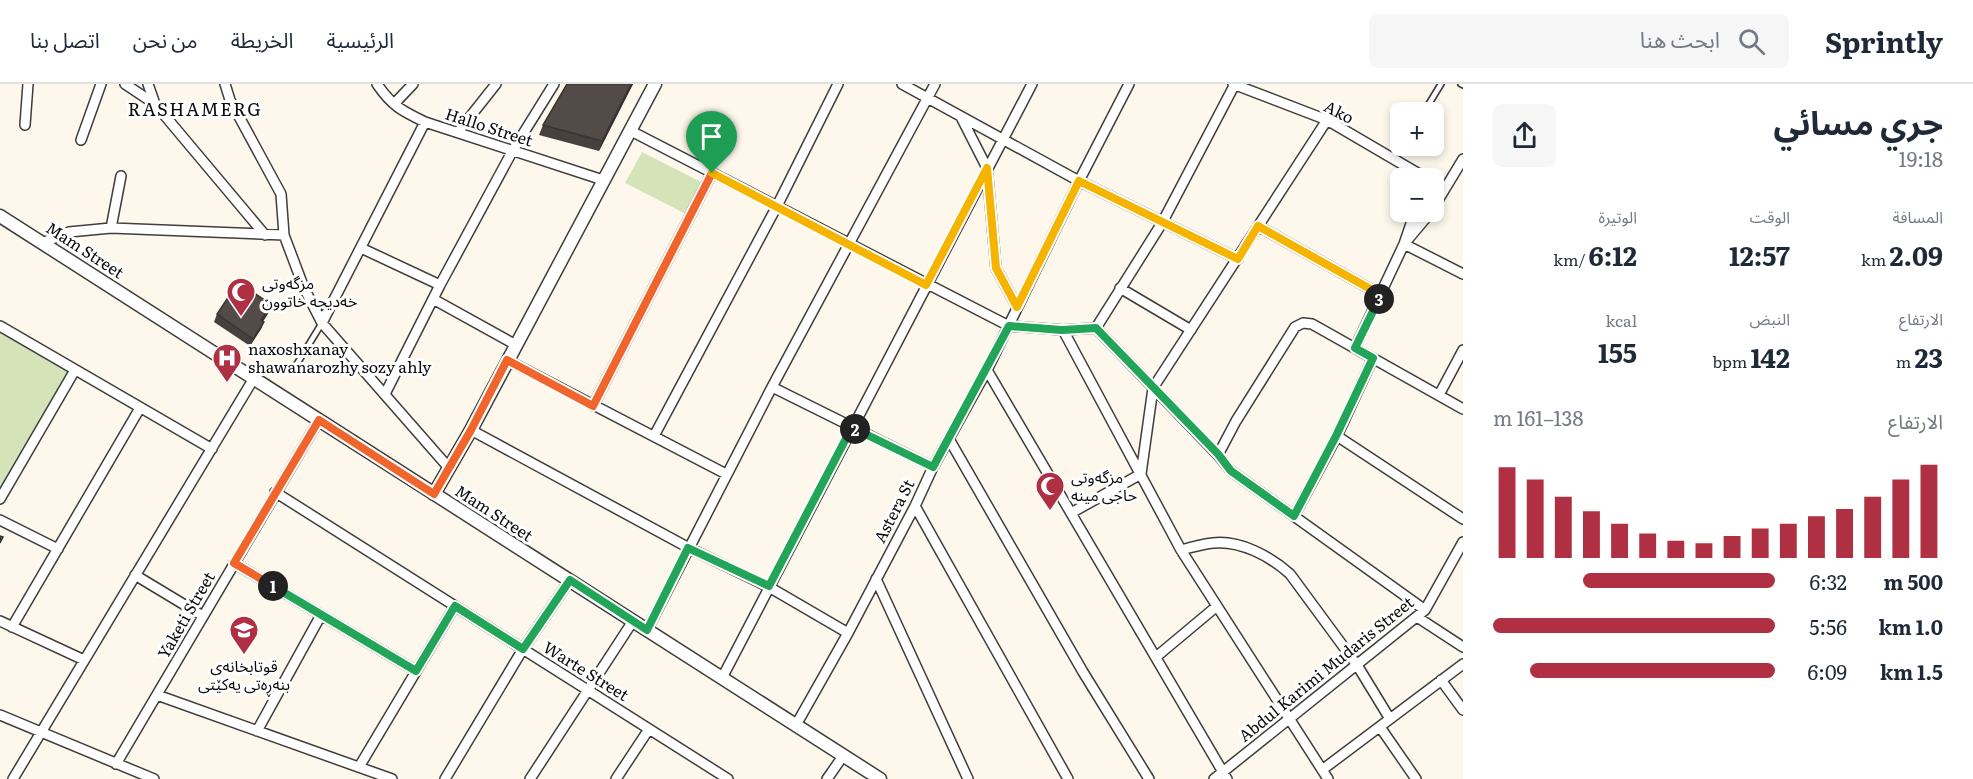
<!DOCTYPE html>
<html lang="ar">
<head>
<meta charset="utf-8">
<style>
  :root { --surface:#fff; --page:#f6f6f7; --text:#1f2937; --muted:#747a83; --line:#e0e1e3; --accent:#af2f43 }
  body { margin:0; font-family:Literata,"Noto Sans Arabic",serif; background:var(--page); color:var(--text); direction:rtl; height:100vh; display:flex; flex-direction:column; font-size:22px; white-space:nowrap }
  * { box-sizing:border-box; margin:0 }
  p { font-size:20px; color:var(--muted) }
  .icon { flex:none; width:33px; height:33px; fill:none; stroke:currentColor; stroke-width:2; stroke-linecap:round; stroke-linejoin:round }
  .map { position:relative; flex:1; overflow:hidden; direction:ltr }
  .panel { display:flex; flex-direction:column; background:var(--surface); width:510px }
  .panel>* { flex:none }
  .buttons { position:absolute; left:1390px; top:18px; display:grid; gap:12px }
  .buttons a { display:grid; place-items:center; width:54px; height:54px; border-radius:9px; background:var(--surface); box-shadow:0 3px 9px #0003; font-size:30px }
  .pin { position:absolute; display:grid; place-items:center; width:51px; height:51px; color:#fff; margin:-62px -26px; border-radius:50% 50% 50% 0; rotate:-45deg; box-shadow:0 0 6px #0007 }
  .pin .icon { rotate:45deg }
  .km { position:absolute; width:30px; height:30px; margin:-15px; border-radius:50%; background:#222; color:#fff; font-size:16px; line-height:30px; text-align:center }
  .round { display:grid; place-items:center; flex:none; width:63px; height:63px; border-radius:9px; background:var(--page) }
  .summary { display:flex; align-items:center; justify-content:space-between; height:102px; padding:0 30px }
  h1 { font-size:33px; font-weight:700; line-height:45px }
  .figures { display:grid; grid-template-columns:repeat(3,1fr); gap:9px; height:102px; padding:6px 30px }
  .figures div { display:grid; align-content:center }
  .figures b { font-size:26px; font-weight:700 }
  .figures small { font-size:16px; font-weight:400 }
  .figures p { font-size:16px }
  .chart { height:168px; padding:12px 30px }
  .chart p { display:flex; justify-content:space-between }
  .chart svg { width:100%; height:108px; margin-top:6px; stroke:var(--accent); stroke-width:6 }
  ul { padding:0 30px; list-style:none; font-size:20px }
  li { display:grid; grid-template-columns:96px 72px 1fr; align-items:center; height:45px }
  li i { height:15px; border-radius:8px; background:var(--accent) }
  header { display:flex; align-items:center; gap:36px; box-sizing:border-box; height:84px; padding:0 30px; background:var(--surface); border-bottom:2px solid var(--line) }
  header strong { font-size:28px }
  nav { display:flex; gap:33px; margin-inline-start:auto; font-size:21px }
  .search { width:420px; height:54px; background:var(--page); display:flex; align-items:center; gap:15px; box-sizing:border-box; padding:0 21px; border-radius:9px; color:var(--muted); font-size:22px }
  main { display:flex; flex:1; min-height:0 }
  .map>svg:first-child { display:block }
  .green { fill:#d4e4b8 }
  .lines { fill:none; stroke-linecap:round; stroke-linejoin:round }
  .service-casing { stroke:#3e3e3e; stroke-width:8 }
  .minor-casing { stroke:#3e3e3e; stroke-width:12 }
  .tertiary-casing { stroke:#3e3e3e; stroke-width:15 }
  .service { stroke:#fff; stroke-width:4.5 }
  .minor { stroke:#fff; stroke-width:9 }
  .tertiary { stroke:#fff; stroke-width:12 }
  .wall { fill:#47403e }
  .shaded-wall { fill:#3a3432 }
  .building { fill:#534b48; stroke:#3a3432; stroke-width:1.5 }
  .split-1-casing { stroke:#fff; stroke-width:12 }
  .split-2-casing { stroke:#fff; stroke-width:12 }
  .split-3-casing { stroke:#fff; stroke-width:12 }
  .split-4-casing { stroke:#fff; stroke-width:12 }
  .split-1 { stroke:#f0652b; stroke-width:8 }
  .split-2 { stroke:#22a559; stroke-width:8 }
  .split-3 { stroke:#22a559; stroke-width:8 }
  .split-4 { stroke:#f5b400; stroke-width:8 }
  .labels { text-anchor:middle; stroke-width:6; stroke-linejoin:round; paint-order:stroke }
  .street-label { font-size:16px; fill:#0b0b0b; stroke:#fff }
  .poi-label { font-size:16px; fill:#0b0b0b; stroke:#fff; text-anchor:start }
  .neighbourhood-label { font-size:18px; letter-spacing:1.5px; fill:#0b0b0b; stroke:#fff }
</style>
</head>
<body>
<header>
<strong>Sprintly</strong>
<div class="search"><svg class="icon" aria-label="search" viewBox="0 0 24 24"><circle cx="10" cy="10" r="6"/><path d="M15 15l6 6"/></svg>ابحث هنا</div>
<nav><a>الرئيسية</a><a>الخريطة</a><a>من نحن</a><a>اتصل بنا</a></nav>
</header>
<main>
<section class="panel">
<div class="summary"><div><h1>جري مسائي</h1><p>19:18</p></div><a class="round"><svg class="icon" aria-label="share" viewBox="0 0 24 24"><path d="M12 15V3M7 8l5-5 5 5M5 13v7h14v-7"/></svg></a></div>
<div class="figures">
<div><p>المسافة</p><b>2.09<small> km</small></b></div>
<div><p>الوقت</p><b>12:57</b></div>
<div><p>الوتيرة</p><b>6:12<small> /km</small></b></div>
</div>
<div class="figures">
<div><p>الارتفاع</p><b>23<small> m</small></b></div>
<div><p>النبض</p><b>142<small> bpm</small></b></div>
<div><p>kcal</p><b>155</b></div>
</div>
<div class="chart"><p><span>الارتفاع</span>138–161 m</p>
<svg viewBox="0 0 160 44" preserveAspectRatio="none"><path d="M5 44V7M15 44V12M25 44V19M35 44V25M45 44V30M55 44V34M65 44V37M75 44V38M85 44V35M95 44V32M105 44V30M115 44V27M125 44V24M135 44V19M145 44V12M155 44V6"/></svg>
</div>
<ul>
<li><b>500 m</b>6:32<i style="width:68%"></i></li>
<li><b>1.0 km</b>5:56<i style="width:100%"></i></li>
<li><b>1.5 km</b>6:09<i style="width:87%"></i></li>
</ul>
</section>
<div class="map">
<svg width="1463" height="695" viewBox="0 0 1463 695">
  <rect width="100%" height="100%" fill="#fdf8eb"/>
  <path class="green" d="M642 68 703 99 686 130 625 99Z
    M0 247 69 287 0 407Z"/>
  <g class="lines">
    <g class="service-casing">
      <path id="service" d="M1461 0 1463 1
        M1424 28 1441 0
        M295 283 322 239"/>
    </g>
    <g class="minor-casing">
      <path id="minor" d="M125 0 155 20
        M148 0 155 20 265 151
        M225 0 230 16 281 110 284 151 304 204 322 239 449 384
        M377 0C392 22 402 27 425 38L603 96
        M902 0 1079 97 1238 175
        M1233 0 1327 36 1426 94
        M394 20 413 0
        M961 33 987 84 996 184 1017 223
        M25 41 28 0
        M631 47 1009 242 1063 246 1096 244 1218 371 1231 387 1425 526
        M458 48 496 0
        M81 56 101 0
        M1434 123 1463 75
        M1415 128 1404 160 1463 190
        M1258 142 1381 211
        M111 144 121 92
        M42 159 69 148 111 144 284 151
        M361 164 440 201
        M1120 204 1191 246
        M433 215 516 261
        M322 239 425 38
        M0 242 212 365
        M1096 244 1162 139 1235 0
        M1063 246 1181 466 1328 695
        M1355 264 1404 160 1431 128
        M507 276 726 390
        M987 286 1227 695
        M772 303 933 383
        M385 310 440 201 513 66 554 0
        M1439 311 1463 266
        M593 322 712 89
        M471 346 689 464 769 503 848 549
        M654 352 777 122 838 0
        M1337 352 1463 435
        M949 355 1083 588 1149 695
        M1218 371 1236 337 1295 243 1303 239 1312 240 1463 325
        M275 408 728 695
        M0 415 75 286
        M915 422 1068 695
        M1071 429 1141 390 1153 304 1327 36
        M1294 432 1337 352 1373 274
        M0 436 58 465
        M1181 466C1192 463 1203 460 1213 459 1240 456 1270 472 1290 490L1357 581 1390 635
        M234 479 416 587
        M135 491 203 532
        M876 495 968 695
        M1417 533 1463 563
        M0 537 84 576
        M12 543 140 324
        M647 546 772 303 935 0
        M1156 573 1217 522
        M722 594 1032 0
        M1441 596 1463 626
        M157 611 392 695
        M0 631 154 695
        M796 641 848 549 915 422 933 383 987 286 1079 97 1129 0
        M1380 643 1416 695
        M257 647 321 531
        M116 680 319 336
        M359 683 455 522
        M1322 686 1463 580
        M13 695 254 294
        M445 695 523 565 570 496
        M530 695 633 537
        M616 695 649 645
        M827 695 843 672
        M1214 695 1425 526 1463 458"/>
    </g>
    <g class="tertiary-casing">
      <path id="tertiary" d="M0 132 880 695
        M434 410 471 346 655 0"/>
    </g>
    <use href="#service" class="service"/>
    <use href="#minor" class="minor"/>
    <use href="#tertiary" class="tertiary"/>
  </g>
  <path class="wall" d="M567 0H633L599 67 539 51 543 41Z
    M230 217 272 221 269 228 263 237 264 238 261 245 250 262 214 238 217 230Z"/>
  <path class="shaded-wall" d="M631 0H633L599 67 602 57Z
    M272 221 269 228 259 244 261 236Z
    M264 238 261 245 250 262 253 255Z"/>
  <path class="building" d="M567 0H631L602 57 543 41Z
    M241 200 272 221 261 236 264 238 253 255 217 230 227 215 230 217Z
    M0 452 3 453 0 459Z"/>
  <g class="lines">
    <g class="split-1-casing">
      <path id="split-1" d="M273 502 234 479 319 336 434 410 471 346 507 276 593 322 712 89"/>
    </g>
    <g class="split-2-casing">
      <path id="split-2" d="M273 502 416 587 455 522 523 565 570 496 647 546 688 464 769 502 852 343 855 345"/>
    </g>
    <g class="split-3-casing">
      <path id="split-3" d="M855 345 933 383 1009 242 1062 246 1096 244 1218 370 1231 387 1294 432 1336 352 1373 274 1355 264 1379 215"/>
    </g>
    <g class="split-4-casing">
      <path id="split-4" d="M712 89 926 201 987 84 996 184 1017 223 1079 97 1238 175 1258 142 1381 211 1379 215"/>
    </g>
    <use href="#split-1" class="split-1"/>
    <use href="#split-2" class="split-2"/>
    <use href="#split-3" class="split-3"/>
    <use href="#split-4" class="split-4"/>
  </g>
  <defs>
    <g id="mosque-pin" transform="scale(1.5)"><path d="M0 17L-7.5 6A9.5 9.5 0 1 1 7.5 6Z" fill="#af2f43" stroke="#fff"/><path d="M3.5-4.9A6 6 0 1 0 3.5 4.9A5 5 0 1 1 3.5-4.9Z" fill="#fff"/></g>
    <g id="hospital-pin" transform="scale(1.5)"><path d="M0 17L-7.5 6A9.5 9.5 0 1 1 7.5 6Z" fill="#af2f43" stroke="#fff"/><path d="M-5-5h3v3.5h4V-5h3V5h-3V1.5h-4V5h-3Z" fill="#fff"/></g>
    <g id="school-pin" transform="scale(1.5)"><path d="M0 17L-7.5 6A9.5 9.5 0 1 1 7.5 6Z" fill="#af2f43" stroke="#fff"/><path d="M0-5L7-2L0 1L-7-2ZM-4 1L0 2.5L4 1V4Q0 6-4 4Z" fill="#fff"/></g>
  </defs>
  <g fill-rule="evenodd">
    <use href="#mosque-pin" x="241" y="208"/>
    <use href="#hospital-pin" x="227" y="274"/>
    <use href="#mosque-pin" x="1050" y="402"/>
    <use href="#school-pin" x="244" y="546"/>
  </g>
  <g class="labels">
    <g class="street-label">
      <text transform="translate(1339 28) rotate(27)" y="6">Ako</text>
      <text transform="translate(489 43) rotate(18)" y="6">Hallo Street</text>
      <text transform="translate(85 166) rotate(33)" y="6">Mam Street</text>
      <text transform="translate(894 427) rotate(-63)" y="6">Astera St</text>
      <text transform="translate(494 429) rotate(33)" y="6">Mam Street</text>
      <text transform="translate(186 531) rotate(-60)" y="6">Yaketi Street</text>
      <text transform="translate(1326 585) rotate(-39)" y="6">Abdul Karimi Mudaris Street</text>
      <text transform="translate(586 587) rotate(32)" y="6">Warte Street</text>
    </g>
    <g class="poi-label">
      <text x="262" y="205">مزگەوتی<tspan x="262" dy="18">خەدیجە خاتوون</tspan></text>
      <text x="248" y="271">naxoshxanay<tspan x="248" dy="18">shawanarozhy sozy ahly</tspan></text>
      <text x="1071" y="399">مزگەوتی<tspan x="1071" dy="18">حاجی مینە</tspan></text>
      <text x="244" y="588" text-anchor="middle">قوتابخانەی<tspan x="244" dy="18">بنەڕەتی یەکێتی</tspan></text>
    </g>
    <g class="neighbourhood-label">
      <text x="195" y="32">RASHAMERG</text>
    </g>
  </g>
</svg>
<div class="buttons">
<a>+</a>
<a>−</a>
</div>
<div class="pin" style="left:712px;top:89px;background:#1e9e55"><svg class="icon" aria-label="arrive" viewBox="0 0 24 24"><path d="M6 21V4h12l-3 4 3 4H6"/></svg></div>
<b class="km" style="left:273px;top:502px">1</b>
<b class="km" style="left:855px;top:345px">2</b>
<b class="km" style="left:1379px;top:215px">3</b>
</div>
</main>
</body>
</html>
